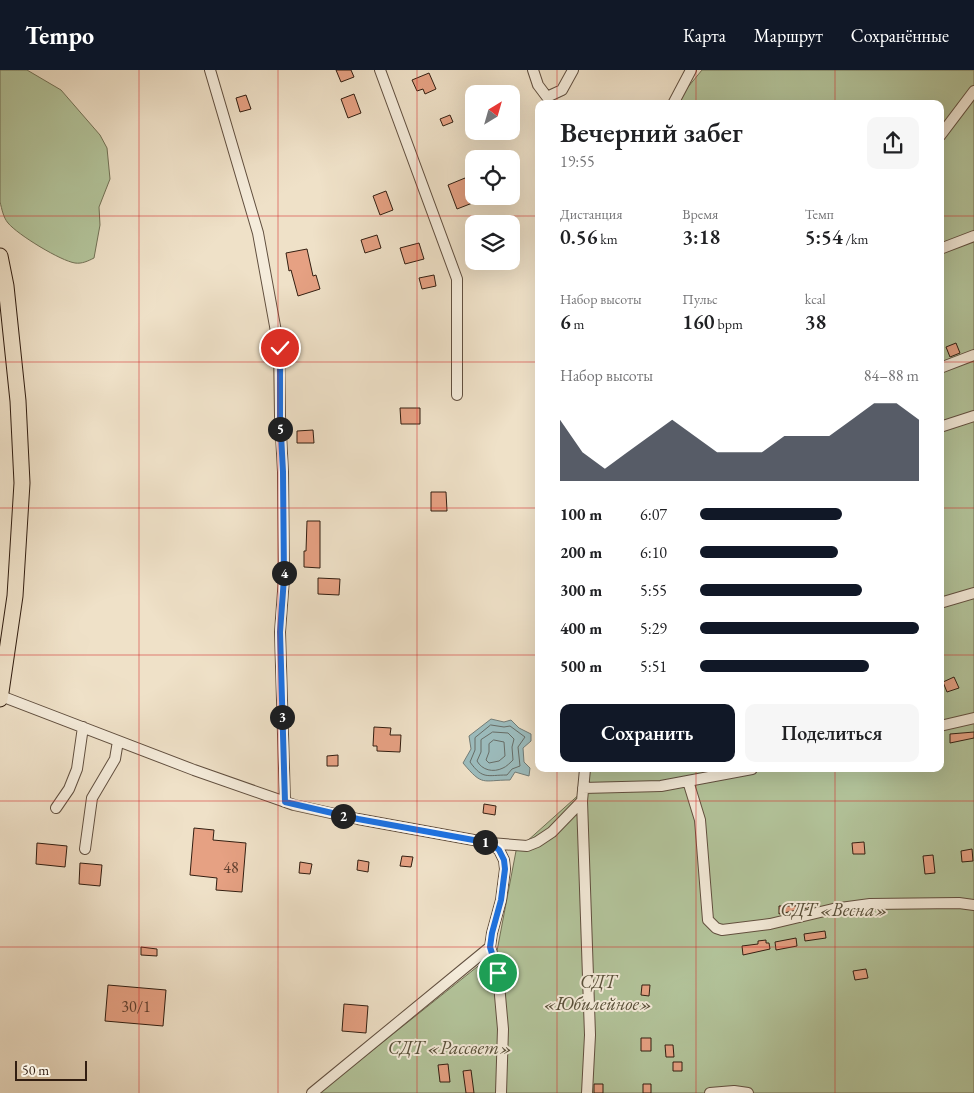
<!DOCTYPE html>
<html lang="ru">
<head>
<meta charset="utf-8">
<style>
  :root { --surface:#fff; --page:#f6f6f6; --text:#202124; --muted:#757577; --accent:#111827 }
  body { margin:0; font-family:"EB Garamond",serif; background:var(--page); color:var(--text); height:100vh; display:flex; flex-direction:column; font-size:19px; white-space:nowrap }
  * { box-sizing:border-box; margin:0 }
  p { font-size:16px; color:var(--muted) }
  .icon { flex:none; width:28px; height:28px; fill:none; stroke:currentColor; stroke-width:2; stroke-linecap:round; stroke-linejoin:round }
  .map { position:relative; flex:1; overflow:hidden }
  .panel { position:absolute; left:535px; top:30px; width:409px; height:672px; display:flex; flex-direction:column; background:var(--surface); border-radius:10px; box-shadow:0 5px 20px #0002 }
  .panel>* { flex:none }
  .needle { width:32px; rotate:37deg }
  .tools { position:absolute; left:465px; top:15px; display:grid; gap:10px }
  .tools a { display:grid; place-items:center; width:55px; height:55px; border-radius:10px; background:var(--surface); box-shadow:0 5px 20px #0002; font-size:25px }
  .scale { position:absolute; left:15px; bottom:12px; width:72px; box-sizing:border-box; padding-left:5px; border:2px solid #321e11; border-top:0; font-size:14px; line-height:18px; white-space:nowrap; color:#321e11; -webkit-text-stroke:4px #f5ecdb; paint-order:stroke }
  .pin { position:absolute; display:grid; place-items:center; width:42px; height:42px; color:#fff; margin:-21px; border:2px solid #fff; border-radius:50%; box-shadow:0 1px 5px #0007 }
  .km { position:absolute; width:25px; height:25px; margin:-12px; border-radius:50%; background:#222; color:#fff; font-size:14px; line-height:25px; text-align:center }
  .round { display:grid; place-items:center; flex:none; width:52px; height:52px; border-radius:10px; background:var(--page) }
  .overview { display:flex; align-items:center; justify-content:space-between; height:85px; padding:0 25px }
  h1 { font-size:28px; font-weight:600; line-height:38px }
  .metrics { display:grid; grid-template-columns:repeat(3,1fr); gap:8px; height:85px; padding:5px 25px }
  .metrics div { display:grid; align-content:center }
  .metrics b { font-size:21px; font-weight:600 }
  .metrics small { font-size:14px; font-weight:400 }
  .metrics p { font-size:14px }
  .chart { height:140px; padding:10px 25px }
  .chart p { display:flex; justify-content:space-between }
  .chart svg { width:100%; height:90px; margin-top:5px; fill:var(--accent); opacity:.7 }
  .action { display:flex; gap:10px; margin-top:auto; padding:10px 25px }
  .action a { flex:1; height:58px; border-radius:10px; background:var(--accent); color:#fff; font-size:20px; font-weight:600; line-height:58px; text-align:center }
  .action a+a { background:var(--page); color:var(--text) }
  ul { padding:0 25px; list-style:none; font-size:16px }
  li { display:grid; grid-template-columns:80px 60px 1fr; align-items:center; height:38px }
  li i { height:12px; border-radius:6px; background:var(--accent) }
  header { display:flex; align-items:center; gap:30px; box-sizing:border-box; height:70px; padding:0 25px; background:var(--accent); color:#fff }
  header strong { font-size:24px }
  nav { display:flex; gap:28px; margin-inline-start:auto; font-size:18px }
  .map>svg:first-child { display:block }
  .green { fill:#b3c49b; stroke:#727156 }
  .water { fill:#9cbcbd; stroke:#727d78 }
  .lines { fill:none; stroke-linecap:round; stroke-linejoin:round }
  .shore { stroke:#676d67; stroke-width:1 }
  .building { fill:#e6a183; stroke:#321e11 }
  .minor-casing { stroke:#614f3f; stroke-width:12 }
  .highway-casing { stroke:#321e11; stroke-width:17 }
  .minor { stroke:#f5ecdb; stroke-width:10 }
  .highway { stroke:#efe1c8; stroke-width:15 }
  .route-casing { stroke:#fff; stroke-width:10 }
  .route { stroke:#1a73e8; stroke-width:6 }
  .grid { fill:none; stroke:#d62828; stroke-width:1; stroke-opacity:0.55 }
  .labels { text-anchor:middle; stroke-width:4; stroke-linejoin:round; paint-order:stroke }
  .number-label { font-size:16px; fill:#5f3f2e }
  .park-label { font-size:19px; font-style:italic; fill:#59503a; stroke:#f5ecdb }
</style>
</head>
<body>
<header>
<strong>Tempo</strong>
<nav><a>Карта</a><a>Маршрут</a><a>Сохранённые</a></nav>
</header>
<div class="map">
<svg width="974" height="1023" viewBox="0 0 974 1023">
  <rect width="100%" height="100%" fill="#efe1c8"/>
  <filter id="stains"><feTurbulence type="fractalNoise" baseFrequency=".004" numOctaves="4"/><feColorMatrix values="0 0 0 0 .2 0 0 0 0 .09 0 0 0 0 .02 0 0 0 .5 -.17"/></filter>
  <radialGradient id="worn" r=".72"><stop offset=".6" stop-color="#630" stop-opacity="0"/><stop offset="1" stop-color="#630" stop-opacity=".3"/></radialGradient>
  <path class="green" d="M0 0H27L61 20 100 65 107 78 110 109 99 137 100 155 94 188C88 191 82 194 75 193 61 191 18 165 8 153 3 147 2 139 0 132Z
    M702 0H974V1023H319L497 881 516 781 583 721 584 699H940V34H674Z"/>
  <path class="water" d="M491 649 504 652 511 650 519 658 531 664V671L523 678 524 692 530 698 529 706 515 702 510 710C482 710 483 717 463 693L471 679 469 666Z"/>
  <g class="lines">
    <path class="shore" d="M491 655 504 657 510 656 525 667 518 677 520 696 512 699 507 705C487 705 483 710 470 692L475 680V668Z
      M493 662 508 663 514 669 512 677 513 690C511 692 506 697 503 698 493 703 482 700 477 691L481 682V670Z
      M494 670 504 672 505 686 499 691 489 693 486 690 489 682V674Z"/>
  </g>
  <path class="building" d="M336 0H351L354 7 341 12Z
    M429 3 436 19 425 24 423 19 417 21 412 10Z
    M354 24 361 43 348 48 341 29Z
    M246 25 251 39 240 42 236 28Z
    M450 45 453 52 443 56 440 49Z
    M465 108 475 132 457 139 448 115Z
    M386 121 393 140 380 145 373 126Z
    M377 165 381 178 365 183 361 170Z
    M419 173 424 189 405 194 400 178Z
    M307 179 313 206 316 205 320 219 298 226 291 200 289 201 286 183Z
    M434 205 436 216 422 219 419 208Z
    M956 273 960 283 950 287 946 277Z
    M400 338H420V354H401Z
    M313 360 314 373H297V361Z
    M431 422H446L447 441H431Z
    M307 451H320V498L304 497V481H306Z
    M318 508 340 509 339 525 318 524Z
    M954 607 959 618 947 622 943 612Z
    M374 657 391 658 390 665H401L400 682 377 681V676H373Z
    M974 662V668L950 673V664Z
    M338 685V696H327V686Z
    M484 734 496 736 495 745 483 743Z
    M194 758 214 760 213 770 246 773 242 822 216 820 217 808 190 805Z
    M864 772 865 784H853L852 773Z
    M37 773 67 776 65 797 36 794Z
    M972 779 973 791 962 792 961 781Z
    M933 785 935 803 925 804 923 786Z
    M402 786 413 787 411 797 400 796Z
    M358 790 369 792 368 802 357 800Z
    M300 792 312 794 310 804 299 803Z
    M80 793 102 795 100 816 79 814Z
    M803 832 804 835H811V837L779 844V836H796V833Z
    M825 861 826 868 805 871 804 864Z
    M796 868 797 876 776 880 775 872Z
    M766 870V873H769L770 879 743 885 742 876 758 874V871Z
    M141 877 157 879V886L141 885Z
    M866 899 868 908 855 910 853 901Z
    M108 915 166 920 163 956 105 951Z
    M642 915H650L649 926 641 925Z
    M344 934 368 936 366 963 342 961Z
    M641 968H651V981H641Z
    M665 975H673L674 987H666Z
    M673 992H682V1001H673Z
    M448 994 450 1012H440L438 995Z
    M471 1000 474 1023H466L463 1001Z
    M594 1014H603V1023H594Z
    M643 1014H651V1023H643Z"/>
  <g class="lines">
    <g class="minor-casing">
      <path id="minor" d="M210 0 258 163 279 278 280 346 283 402 284 508 280 562 285 732
        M380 0 457 209V325
        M533 0 538 15 547 27 562 20 573 0
        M673 34 691 0
        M940 66 974 21
        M940 179 974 166
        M940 298 974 285
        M940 357 974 346
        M940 533 974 523
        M1 626 194 700 294 735 358 749 490 773 527 776 537 772 552 762 582 731 585 699
        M940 656 974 648
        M688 711 700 750 708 850 716 858 722 860 770 854 833 839 870 834 959 833 974 835
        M583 718 661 716 752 699
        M582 731 590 965 587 1023
        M56 738 69 719 77 699 83 657
        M85 779 92 728 115 689 118 671
        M490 877 498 903 503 959 501 1023
        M312 1023 490 877 492 863 501 830 505 799 504 790 499 780 490 773
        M710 1023 734 1021 748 1023"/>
    </g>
    <g class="highway-casing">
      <path id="highway" d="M0 186 6 216 18 331 22 413 15 526 0 629"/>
    </g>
    <use href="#minor" class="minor"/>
    <use href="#highway" class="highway"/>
  </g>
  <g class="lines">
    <g class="route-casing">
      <path id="route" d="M280 278V346L283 402 284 508 280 562 285 732 358 749 490 773 499 780 504 790 505 799 501 830 492 863 490 877 498 903"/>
    </g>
    <use href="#route" class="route"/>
  </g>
  <path class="grid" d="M139 0V1023M278 0V1023M417 0V1023M557 0V34M696 0V34M835 0V34M0 146H539M940 146H974M0 292H539M940 292H974M0 438H539M940 438H974M0 585H539M940 585H974M557 699V1023M696 699V1023M835 699V1023M0 731H974M0 877H974"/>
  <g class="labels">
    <g class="number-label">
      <text x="231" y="803">48</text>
      <text x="136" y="942">30/1</text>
    </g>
    <g class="park-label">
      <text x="834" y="846">СДТ «Весна»</text>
      <text x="598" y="918">СДТ<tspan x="598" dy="22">«Юбилейное»</tspan></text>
      <text x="450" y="984">СДТ «Рассвет»</text>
    </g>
  </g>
  <rect width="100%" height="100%" filter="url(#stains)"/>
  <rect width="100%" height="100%" fill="url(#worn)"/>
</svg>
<div class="tools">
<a><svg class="needle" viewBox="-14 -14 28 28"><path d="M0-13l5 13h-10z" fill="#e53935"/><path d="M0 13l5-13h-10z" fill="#757577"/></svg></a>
<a><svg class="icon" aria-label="locate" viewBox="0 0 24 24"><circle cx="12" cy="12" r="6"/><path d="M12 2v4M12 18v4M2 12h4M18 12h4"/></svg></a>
<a><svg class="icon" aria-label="layers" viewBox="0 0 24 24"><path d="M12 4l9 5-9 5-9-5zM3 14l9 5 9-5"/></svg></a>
</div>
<div class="scale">50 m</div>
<div class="pin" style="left:498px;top:903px;background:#1e9e55"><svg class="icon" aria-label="arrive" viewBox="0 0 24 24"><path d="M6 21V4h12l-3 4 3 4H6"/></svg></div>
<div class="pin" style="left:280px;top:278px;background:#d93025"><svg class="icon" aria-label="check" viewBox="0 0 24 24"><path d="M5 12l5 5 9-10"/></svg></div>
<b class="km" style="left:485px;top:772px">1</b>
<b class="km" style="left:343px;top:746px">2</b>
<b class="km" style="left:282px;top:647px">3</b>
<b class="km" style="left:284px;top:503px">4</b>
<b class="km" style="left:280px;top:359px">5</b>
<section class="panel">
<div class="overview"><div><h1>Вечерний забег</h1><p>19:55</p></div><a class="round"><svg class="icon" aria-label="share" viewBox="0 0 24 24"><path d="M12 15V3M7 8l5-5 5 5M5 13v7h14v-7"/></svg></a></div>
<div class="metrics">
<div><p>Дистанция</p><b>0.56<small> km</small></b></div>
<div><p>Время</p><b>3:18</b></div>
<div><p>Темп</p><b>5:54<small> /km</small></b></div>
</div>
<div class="metrics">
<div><p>Набор высоты</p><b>6<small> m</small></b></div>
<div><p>Пульс</p><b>160<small> bpm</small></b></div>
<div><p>kcal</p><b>38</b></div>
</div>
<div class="chart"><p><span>Набор высоты</span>84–88 m</p>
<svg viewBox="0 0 160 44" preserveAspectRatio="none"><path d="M0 44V14L10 30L20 38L30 30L40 22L50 14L60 22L70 30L80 30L90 30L100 22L110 22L120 22L130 14L140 6L150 6L160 14V44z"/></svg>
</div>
<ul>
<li><b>100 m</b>6:07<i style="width:65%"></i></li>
<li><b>200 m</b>6:10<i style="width:63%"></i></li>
<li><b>300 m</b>5:55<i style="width:74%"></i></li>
<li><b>400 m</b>5:29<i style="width:100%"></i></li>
<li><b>500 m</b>5:51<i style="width:77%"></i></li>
</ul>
<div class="action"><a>Сохранить</a><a>Поделиться</a></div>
</section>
</div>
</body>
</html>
